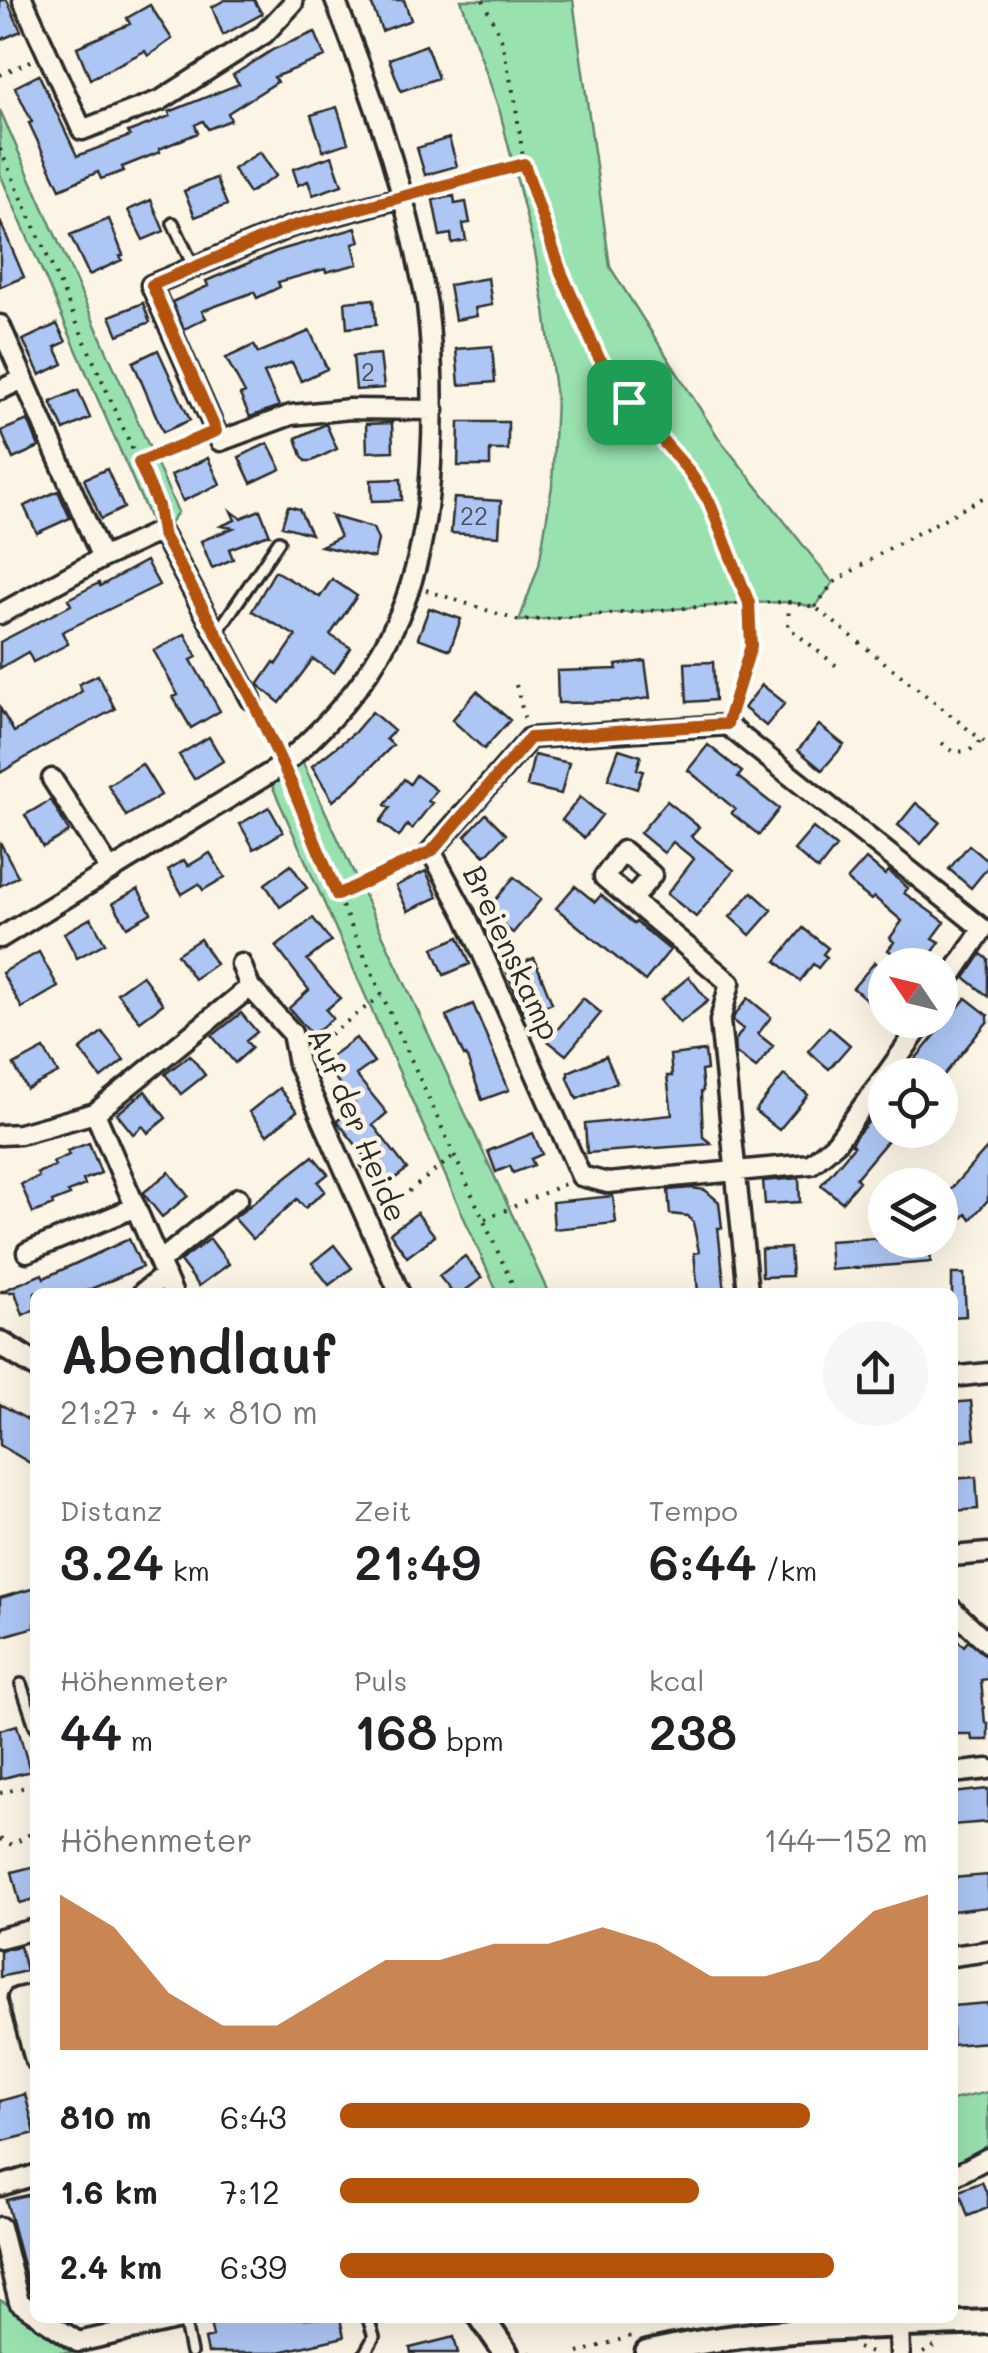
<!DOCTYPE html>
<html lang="de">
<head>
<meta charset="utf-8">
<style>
  :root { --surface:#fff; --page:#f6f6f6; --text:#202124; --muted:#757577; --accent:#b45309 }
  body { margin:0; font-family:Mali,sans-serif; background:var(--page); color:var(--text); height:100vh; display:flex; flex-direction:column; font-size:38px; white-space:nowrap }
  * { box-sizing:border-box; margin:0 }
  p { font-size:32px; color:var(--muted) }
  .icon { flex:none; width:55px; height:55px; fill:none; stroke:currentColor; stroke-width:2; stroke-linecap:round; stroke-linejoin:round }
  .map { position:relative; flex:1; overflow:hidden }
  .panel { position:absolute; left:30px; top:1288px; width:928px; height:1035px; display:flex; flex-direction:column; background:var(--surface); border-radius:15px; box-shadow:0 10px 40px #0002 }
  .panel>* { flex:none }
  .needle { width:65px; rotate:305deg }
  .tools { position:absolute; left:868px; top:948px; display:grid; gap:20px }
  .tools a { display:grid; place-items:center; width:90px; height:90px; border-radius:50%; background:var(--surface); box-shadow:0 10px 40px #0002; font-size:50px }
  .pin { position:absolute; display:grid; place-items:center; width:85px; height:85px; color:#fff; margin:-42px; border-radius:20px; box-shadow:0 5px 15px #0006 }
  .round { display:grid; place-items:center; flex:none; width:105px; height:105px; border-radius:52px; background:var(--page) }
  .headline { display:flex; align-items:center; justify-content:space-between; height:170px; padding:0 30px }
  h1 { font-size:55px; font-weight:600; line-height:75px }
  .metrics { display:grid; grid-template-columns:repeat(3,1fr); gap:15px; height:170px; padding:10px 30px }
  .metrics div { display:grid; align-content:center }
  .metrics b { font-size:50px; font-weight:600 }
  .metrics small { font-size:28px; font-weight:400 }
  .metrics p { font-size:28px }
  .chart { height:280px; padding:20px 30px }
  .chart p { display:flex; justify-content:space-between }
  .chart svg { width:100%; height:180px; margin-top:10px; fill:var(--accent); opacity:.7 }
  ul { padding:0 30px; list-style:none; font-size:32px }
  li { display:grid; grid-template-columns:160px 120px 1fr; align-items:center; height:75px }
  li i { height:25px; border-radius:12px; background:var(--accent) }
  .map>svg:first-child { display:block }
  .green { fill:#99e2b0; stroke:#62866e; stroke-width:2.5 }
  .building { fill:#adc6f4; stroke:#2b2b2b; stroke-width:2.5 }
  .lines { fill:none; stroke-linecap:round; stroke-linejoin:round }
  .service-casing { stroke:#2b2b2b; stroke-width:16 }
  .minor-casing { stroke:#2b2b2b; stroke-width:25 }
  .tertiary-casing { stroke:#2b2b2b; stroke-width:30 }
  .path { stroke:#2b2b2b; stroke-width:4; stroke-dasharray:2.5 8; stroke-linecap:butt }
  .service { stroke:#fcf5e5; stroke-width:9 }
  .minor { stroke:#fcf5e5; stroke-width:18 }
  .tertiary { stroke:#fcf5e5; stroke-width:22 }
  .route-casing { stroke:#fff; stroke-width:20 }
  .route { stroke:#b45309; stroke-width:12 }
  .labels { text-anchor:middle; stroke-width:9; stroke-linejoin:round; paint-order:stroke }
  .number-label { font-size:25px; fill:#4c525d }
  .street-label { font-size:30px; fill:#2b2b2b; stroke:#fcf5e5 }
</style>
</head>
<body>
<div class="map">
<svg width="988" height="2353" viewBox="0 0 988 2353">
  <rect width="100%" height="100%" fill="#fcf5e5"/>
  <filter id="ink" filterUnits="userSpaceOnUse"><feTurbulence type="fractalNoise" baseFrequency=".01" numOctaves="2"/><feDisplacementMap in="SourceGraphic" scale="20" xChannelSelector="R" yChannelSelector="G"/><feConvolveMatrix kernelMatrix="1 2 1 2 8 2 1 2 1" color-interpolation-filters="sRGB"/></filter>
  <g filter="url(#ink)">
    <path class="green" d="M461 0H573L610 267 718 437 833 583 815 607 789 602 749 603 519 621 539 565 552 486 556 399 545 310 535 252 500 112Z
      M0 110 178 512 162 533H156L0 174Z
      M301 759 548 1292H497L270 781Z
      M988 2092V2158L952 2177V2100Z
      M0 2300 14 2308 72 2353H0Z"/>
    <path class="building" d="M0 0H7L21 31 0 40Z
      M225 0H254L262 14 223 35 212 7Z
      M370 0H404L411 20 382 31Z
      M150 5 172 39 148 56 145 51 90 79 77 47 130 24 127 18Z
      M315 32 325 57 274 77 277 82 228 113 231 120 208 129 203 121 195 125 198 133 159 149 160 152 122 167 124 171 101 179 98 172 60 189 29 123 32 122 15 87 39 75 77 156 130 136 128 132 170 116 169 112 239 84 233 75 274 49Z
      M426 45 438 78 401 91 389 59Z
      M337 107 348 143 323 151 311 115Z
      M449 138 457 166 425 175 417 148Z
      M260 152 276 176 249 193 233 169Z
      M332 156 342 185 313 195 308 181 298 185 293 169Z
      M216 178 227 205 195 217 184 191Z
      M454 196 455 204 466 202 470 223 463 224 466 240 452 243 451 234 440 236 433 200Z
      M151 200 164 231 143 240 128 210Z
      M109 219 123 255 120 256 122 260 89 275 70 235Z
      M0 221 24 277 0 287Z
      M356 228 360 242 353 244 358 264 326 272 325 269 278 282 280 287 257 298 254 292 202 311 206 318 184 329 172 302 208 286 206 281 277 251Z
      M488 278 492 305 475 308 477 316 455 320 449 285Z
      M374 299 376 325 347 328 345 302Z
      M143 303 150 322 118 335 110 316Z
      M57 324 66 342 55 347 63 364 40 375 23 340Z
      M310 331 327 369 301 381 292 362 264 373 279 406 250 417 240 395 245 393 226 358 254 345 258 353Z
      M492 346 495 382 459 385 456 349Z
      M158 350 190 420 163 432 133 362Z
      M380 354 384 388 356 390 353 356Z
      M78 390 90 418 64 430 51 402Z
      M28 420 39 447 13 459 1 431Z
      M459 422H508V450H490V466H458Z
      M392 423 393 451 367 452 366 424Z
      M326 424 337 449 312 461H306L302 456 296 438Z
      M268 443 281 469 251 483 239 457Z
      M208 458 220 484 183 501 171 475Z
      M107 469 124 508 101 519 84 479Z
      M401 479 402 500 372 501 371 480Z
      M58 491 70 518 37 533 24 506Z
      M454 498 501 501 499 536 451 533Z
      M288 506 299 509 311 534 282 526Z
      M260 510 270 535H266L229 549 233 559 212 568 201 541 233 528 221 526 235 520 231 511 241 518Z
      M331 516 373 528 378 540 374 558 321 546 340 537Z
      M146 561 159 585 62 632 68 644 33 662 28 652 0 668V642L71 605 68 599 99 583 100 586Z
      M275 571 320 597 332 579 357 596 330 635 351 648 334 673 313 659 280 703 258 685 274 662 277 664 296 636 252 611Z
      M429 608 461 619 450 650 418 638Z
      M185 634 197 657 191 660 220 711 191 728 173 697 178 695 154 651Z
      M645 661 650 698 621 702 558 703 557 671 617 669 616 665Z
      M713 662 715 700 687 702 685 663Z
      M98 675 115 709 50 743 0 773V708L14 732 75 696 82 691 79 684Z
      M762 685 785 703 766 726 744 708Z
      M477 691 510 720 484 749 452 720Z
      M372 712 394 731 386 739 393 745 357 781 333 801 312 766 354 733Z
      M819 725 844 745 822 770 798 750Z
      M209 737 223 761 194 779 179 755Z
      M708 745 742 772 738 777 779 809 759 835 731 813 735 809 688 770Z
      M619 749 641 756 637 769 643 771 637 789 608 779Z
      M534 755 569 763 561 794 527 786Z
      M142 764 161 795 126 816 108 785Z
      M416 775 436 790 428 801 432 803 412 829 407 825 399 837 380 822 390 808 385 805 404 779 410 784Z
      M580 797 602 815 584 838 562 820Z
      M51 800 69 832 43 847 25 815Z
      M667 801 699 827 691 836 734 870 696 917 667 894 694 859 673 842 664 853 640 833Z
      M916 803 940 822 921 844 898 825Z
      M269 807 283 832 254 849 240 824Z
      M486 814 506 834 485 856 465 836Z
      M813 828 836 847 818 870 794 850Z
      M0 842 18 876 0 886Z
      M969 845 988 861V867L971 888 949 869Z
      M210 853 225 877 203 890 199 884 182 894 168 870 184 860 188 866Z
      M866 859 885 875 889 871 908 888 904 893 945 922 933 938 940 942 930 956 922 950 912 965H909L888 950 894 942 890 938 902 921 874 897 871 900 847 880Z
      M291 865 307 888 280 907 265 884Z
      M426 871 438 897 408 911 396 886Z
      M514 877 541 899 513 933 486 912Z
      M575 886 595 902 601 895 634 924 636 922 670 950 645 981 556 908Z
      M138 889 151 913 127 927 113 903Z
      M752 892 772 910 750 935 730 917Z
      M91 918 105 943 77 958 64 933Z
      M313 918 331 941 307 960 340 998 326 1010 333 1018 312 1035 289 1008 309 990 276 947Z
      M803 928 828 948 823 954 827 957 818 968 813 964 800 981 776 961Z
      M459 937 470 964 444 975 433 948Z
      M200 939 216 964 194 979 177 954Z
      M39 952 58 987 22 1008 2 973Z
      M981 954 988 959V996L965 978Z
      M534 958 552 1003 524 1015 506 970Z
      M875 962 885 971V1015L853 988Z
      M142 975 163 1004 140 1021 117 993Z
      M689 977 708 1001 680 1023 661 1000Z
      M583 998 601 1013 566 1055 548 1041Z
      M748 998 771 1017 758 1034 773 1046 756 1068 736 1053 735 1041 743 1029 733 1021 734 1016Z
      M966 998 988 1015V1021L944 1075H926L912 1063Z
      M473 1004 509 1090 482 1100 466 1055 464 1056 446 1016Z
      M241 1013 257 1032 246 1041 252 1048 235 1063 212 1036Z
      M829 1027 850 1045 829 1069 808 1051Z
      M102 1032 124 1060 101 1078 80 1050Z
      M356 1038 374 1062 356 1075 387 1113 373 1125 407 1169 380 1190 361 1166 368 1160 337 1121 356 1106 323 1062Z
      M44 1049 58 1073 27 1089 14 1065Z
      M705 1051 707 1070 701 1071 703 1091 701 1092 703 1137 712 1144 587 1153 585 1124 672 1115 667 1076H672L670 1055Z
      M190 1055 205 1075 181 1094 165 1074Z
      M606 1056 617 1082 577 1099 568 1078V1072Z
      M784 1075 808 1095 779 1130 755 1111Z
      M279 1088 297 1111 267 1135 249 1112Z
      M145 1091 166 1118 148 1133 143 1126 133 1134 117 1114Z
      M885 1103V1137L888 1140 856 1178 859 1181 842 1202 821 1185 854 1146 851 1143 856 1136Z
      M533 1133 542 1154 531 1159 534 1165 513 1173 510 1166 496 1172 488 1151Z
      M89 1143 101 1173 83 1180 85 1185 68 1192 70 1195 52 1202 53 1205 33 1213 21 1184 39 1177 37 1173 55 1166 53 1162 69 1155 67 1151Z
      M988 1147V1200L971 1219 966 1214 956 1225 940 1211V1201Z
      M313 1156 328 1174 318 1182 325 1191 305 1208 297 1199 253 1239 234 1218Z
      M169 1172 188 1196 162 1217 143 1193Z
      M799 1178 800 1202 765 1204 763 1181Z
      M692 1188 705 1190 719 1202 722 1228H718L725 1292H698L694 1253 699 1252 693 1222 688 1216 670 1214 668 1190Z
      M613 1196 616 1223 554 1229 552 1202Z
      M417 1213 435 1236 407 1257 390 1233Z
      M876 1238V1240H929L931 1262 831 1270 829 1241Z
      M129 1239 142 1267 84 1292H35V1309L23 1315 15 1292H0L42 1274 44 1278Z
      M210 1239 229 1264 199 1286 180 1261Z
      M334 1245 352 1268 329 1285 312 1263Z
      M790 1248 792 1276 762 1277 761 1249Z
      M465 1256 482 1278 463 1292H452L439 1276Z
      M952 1274H964L966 1316 952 1317Z
      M971 1401 975 1439 952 1441V1403Z
      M0 1404 35 1424V1466L0 1445Z
      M976 1477 978 1509 952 1511V1479Z
      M35 1588V1627L0 1637V1598Z
      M952 1636 964 1646 968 1641 987 1656 988 1679 981 1680 985 1723H988V1740H972L971 1734H952Z
      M17 1725 30 1771 0 1779V1730Z
      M988 1789V1822L952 1825V1793Z
      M35 1866V1899L20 1903 12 1872Z
      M988 1875V1907L952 1911V1878Z
      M20 1946 26 1971 0 1977V1950Z
      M988 2003V2042L952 2045V2006Z
      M25 2094 35 2133 0 2142V2101Z
      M982 2182 988 2196V2208L968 2216 959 2191Z
      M35 2193V2291L30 2292 6 2200Z
      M231 2318H340L344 2337 275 2353H208L205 2339 213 2337 210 2322Z
      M454 2337 458 2353H411L410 2348Z"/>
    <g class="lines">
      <g class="service-casing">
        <path id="service" d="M173 223 194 268
          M216 634 279 541
          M21 1684 35 1726
          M184 2318 191 2353
          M365 2353 374 2337 368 2318"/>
      </g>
      <g class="minor-casing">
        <path id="minor" d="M23 0 82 130 161 100 264 34 293 3
          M404 197 290 227 151 285 220 441 291 415 350 409 434 410
          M0 325 102 558
          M0 390 23 379
          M0 614 102 558 156 533H162L251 699
          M52 779 111 871
          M632 899 652 875 623 851 604 877 730 983 720 1021 748 1292
          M0 938 283 765C327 726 366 685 392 631 418 579 428 521 431 463 434 410 433 357 427 304 424 287 419 269 416 252 397 165 368 83 335 0
          M250 987 292 1033 298 1064 399 1292
          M886 1075 925 1020
          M885 1076 836 1143 811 1164 608 1183 581 1176 466 916 431 851 530 738 727 725 983 929 940 993
          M95 1113 172 1292
          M0 1135 20 1134 95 1113 250 987 241 964
          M27 1252 136 1207
          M159 1262 238 1198
          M143 1292 165 1275
          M952 1377 988 1373
          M952 1556 988 1553
          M952 1609 988 1643
          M952 1773 988 1769
          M0 1938 35 1929
          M952 1956 988 1951
          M35 1994 18 1998 35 2060
          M952 2177 988 2158
          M0 2186 35 2175
          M0 2227 19 2302 35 2313
          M42 2318 78 2342 185 2318
          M899 2326 900 2353"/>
      </g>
      <g class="tertiary-casing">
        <path id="tertiary" d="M0 1343 35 1365
          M482 2318 506 2353
          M647 2353C759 2326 874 2327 988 2322"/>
      </g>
      <path class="path" d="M483 0 501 38 515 100 524 165 561 273 598 355 629 402 689 470 709 501 749 603 751 646 732 710
        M0 75 33 60
        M0 149 158 507 160 516
        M422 193 524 165
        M139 462 202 437
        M426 590 519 621 749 603 789 602 815 607 988 745
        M789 602 788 627 838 667
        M815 607 833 583 883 552 988 495
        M516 685 526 724
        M258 712 275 749
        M942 743 954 752 969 751 981 741
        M290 780 337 895 516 1292
        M337 895 414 859
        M313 1047 381 996
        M384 1211 455 1155
        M485 1219 567 1183
        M0 1793 35 1785
        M0 1839 12 1845 35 1831
        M858 2348 871 2353
        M530 2353H531
        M578 2353 638 2334
        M923 2353 936 2346"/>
      <use href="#service" class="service"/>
      <use href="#minor" class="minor"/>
      <use href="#tertiary" class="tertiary"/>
    </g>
  </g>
  <g class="lines" filter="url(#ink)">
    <g class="route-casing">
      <path id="route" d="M524 164 561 272 598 356 629 402 688 470 709 501 749 603 751 646 727 724 530 738 432 851 337 895 291 783 252 699 162 533 158 506 139 462 216 431 152 285 290 227Z"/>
    </g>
    <use href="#route" class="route"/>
  </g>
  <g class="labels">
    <g class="number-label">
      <text x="368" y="381">2</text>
      <text x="474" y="525">22</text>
    </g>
    <g class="street-label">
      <text transform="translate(511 953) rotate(65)" y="10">Breienskamp</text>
      <text transform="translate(357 1125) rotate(67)" y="10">Auf der Heide</text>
    </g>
  </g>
</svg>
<div class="tools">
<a><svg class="needle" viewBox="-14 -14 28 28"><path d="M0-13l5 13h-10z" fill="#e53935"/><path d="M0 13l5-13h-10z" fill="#757577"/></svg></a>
<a><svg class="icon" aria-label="locate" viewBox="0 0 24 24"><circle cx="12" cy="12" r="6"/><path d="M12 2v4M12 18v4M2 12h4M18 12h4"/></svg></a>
<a><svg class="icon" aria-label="layers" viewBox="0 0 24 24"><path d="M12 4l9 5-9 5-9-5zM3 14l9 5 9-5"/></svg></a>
</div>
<div class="pin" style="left:629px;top:402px;background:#1e9e55"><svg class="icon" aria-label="arrive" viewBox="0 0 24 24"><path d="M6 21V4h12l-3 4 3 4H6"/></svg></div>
<section class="panel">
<div class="headline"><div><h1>Abendlauf</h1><p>21:27 · 4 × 810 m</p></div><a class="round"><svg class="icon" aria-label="share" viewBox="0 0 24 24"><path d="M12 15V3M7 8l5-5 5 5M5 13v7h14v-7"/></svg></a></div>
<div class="metrics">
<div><p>Distanz</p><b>3.24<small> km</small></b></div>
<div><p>Zeit</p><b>21:49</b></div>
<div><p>Tempo</p><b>6:44<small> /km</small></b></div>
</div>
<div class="metrics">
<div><p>Höhenmeter</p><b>44<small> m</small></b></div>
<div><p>Puls</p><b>168<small> bpm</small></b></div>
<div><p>kcal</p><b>238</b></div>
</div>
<div class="chart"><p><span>Höhenmeter</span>144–152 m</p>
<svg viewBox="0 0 160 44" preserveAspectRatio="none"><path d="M0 44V6L10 14L20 30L30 38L40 38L50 30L60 22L70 22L80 18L90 18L100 14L110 18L120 26L130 26L140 22L150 10L160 6V44z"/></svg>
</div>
<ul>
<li><b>810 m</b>6:43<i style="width:80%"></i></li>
<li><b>1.6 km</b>7:12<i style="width:61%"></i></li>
<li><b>2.4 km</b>6:39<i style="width:84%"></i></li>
</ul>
</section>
</div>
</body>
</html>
